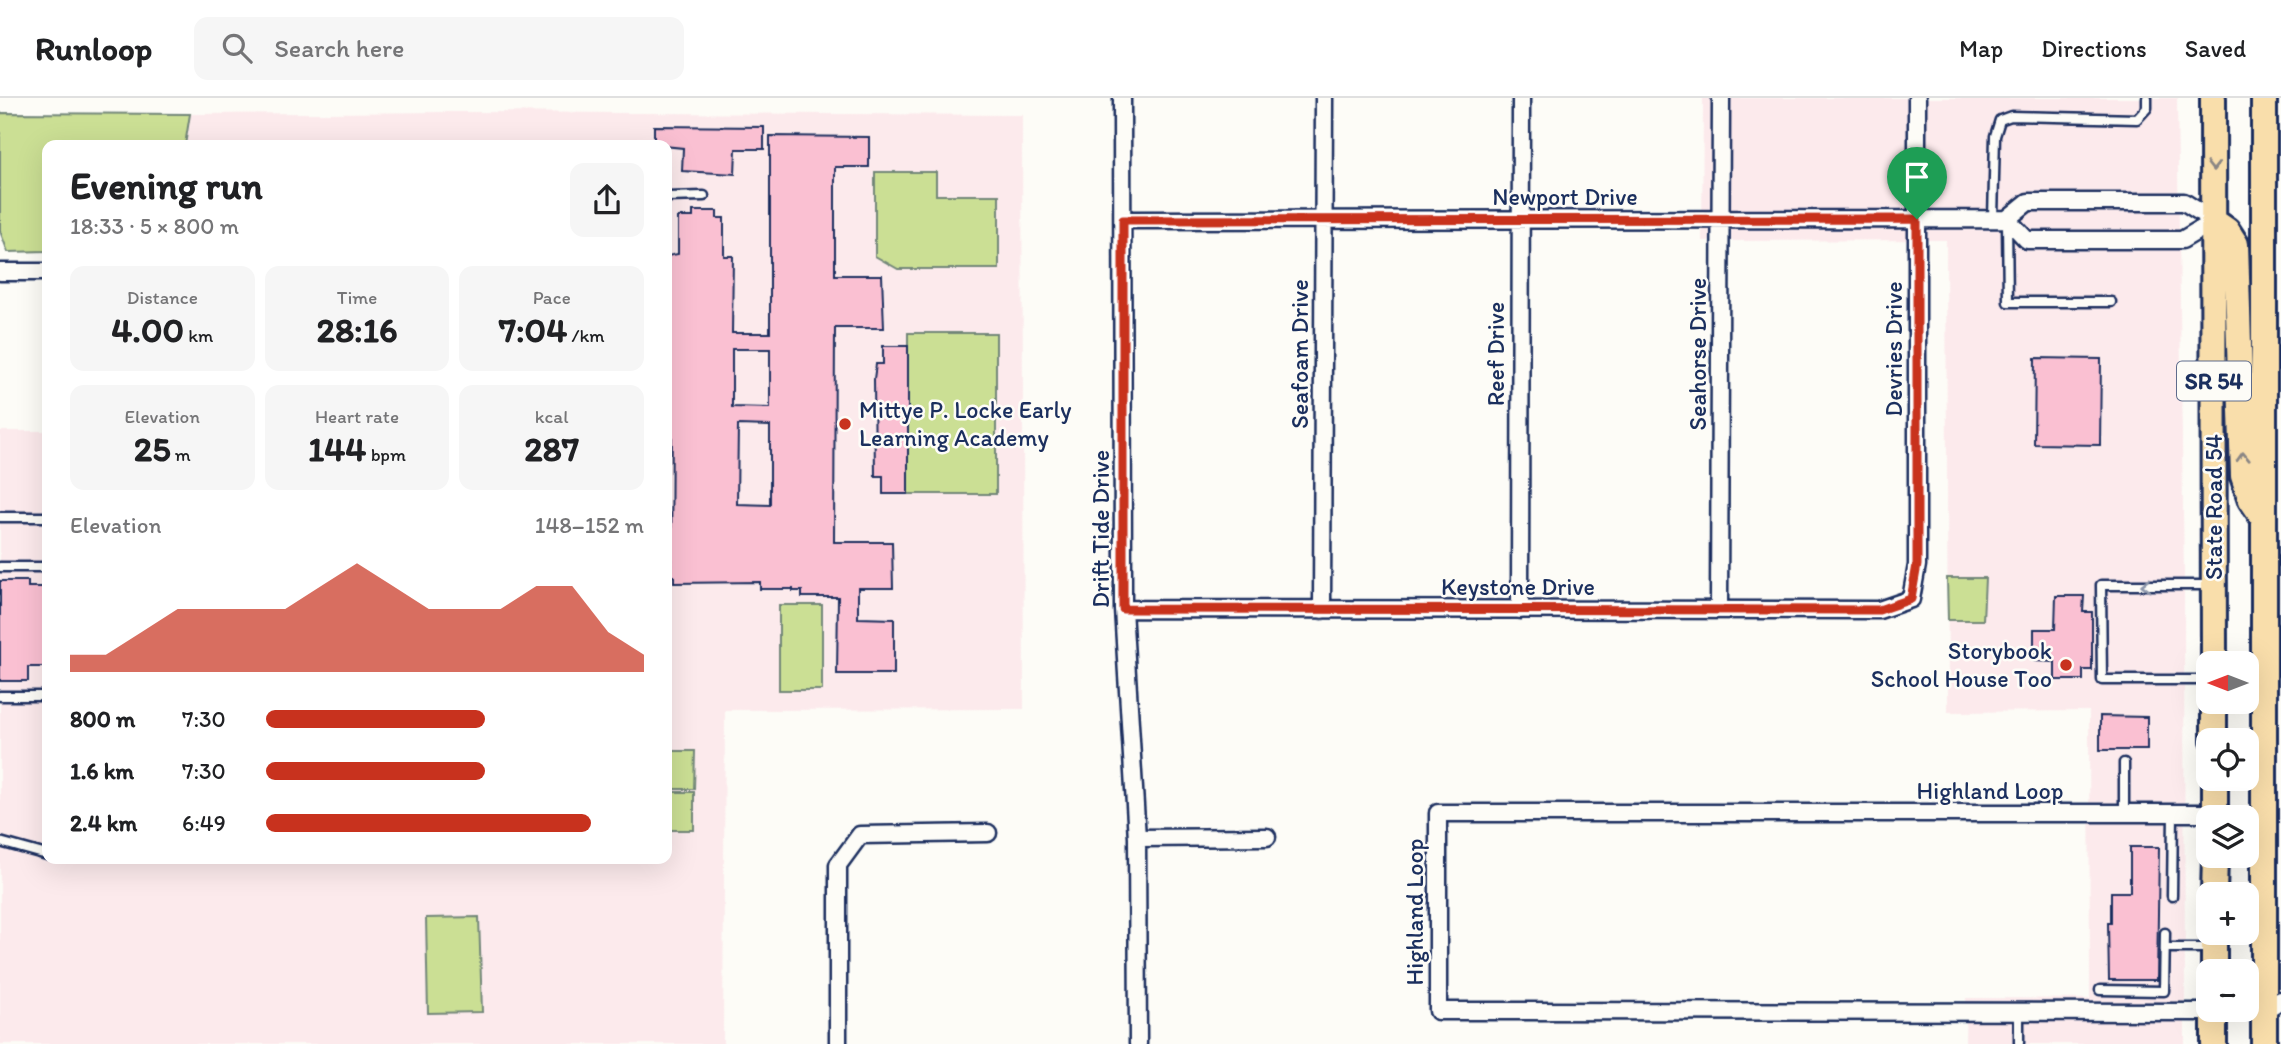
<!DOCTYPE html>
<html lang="en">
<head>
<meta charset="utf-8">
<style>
  :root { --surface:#fff; --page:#f6f6f6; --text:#202124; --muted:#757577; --line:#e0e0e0; --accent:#c8321e }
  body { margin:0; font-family:Itim,sans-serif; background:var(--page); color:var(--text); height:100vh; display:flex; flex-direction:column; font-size:26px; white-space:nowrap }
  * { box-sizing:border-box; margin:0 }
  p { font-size:23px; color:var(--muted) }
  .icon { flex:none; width:38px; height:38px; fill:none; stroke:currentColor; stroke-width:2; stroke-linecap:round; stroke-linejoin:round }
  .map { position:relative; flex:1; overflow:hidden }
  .sheet { position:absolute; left:42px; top:42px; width:630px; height:724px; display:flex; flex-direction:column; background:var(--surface); border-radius:14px; box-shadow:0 7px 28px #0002 }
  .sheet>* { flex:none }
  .needle { width:46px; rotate:270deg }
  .fabs { position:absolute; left:2196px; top:553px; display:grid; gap:14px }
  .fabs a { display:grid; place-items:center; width:63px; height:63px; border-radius:14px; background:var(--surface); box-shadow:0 7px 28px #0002; font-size:35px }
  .pin { position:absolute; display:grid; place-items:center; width:60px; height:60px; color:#fff; margin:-72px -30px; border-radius:50% 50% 50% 0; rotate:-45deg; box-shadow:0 0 7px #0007 }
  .pin .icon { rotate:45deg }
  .round { display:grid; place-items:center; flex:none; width:74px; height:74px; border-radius:14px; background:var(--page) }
  .summary { display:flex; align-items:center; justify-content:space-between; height:119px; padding:0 28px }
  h1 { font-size:38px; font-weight:800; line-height:52px }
  .metrics { display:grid; grid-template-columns:repeat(3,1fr); gap:10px; height:119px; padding:7px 28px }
  .metrics div { display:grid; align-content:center; border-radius:14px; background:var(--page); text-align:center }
  .metrics b { font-size:35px; font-weight:800 }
  .metrics small { font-size:19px; font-weight:400 }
  .metrics p { font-size:19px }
  .chart { height:196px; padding:14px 28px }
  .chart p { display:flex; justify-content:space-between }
  .chart svg { width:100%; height:126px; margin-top:7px; fill:var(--accent); opacity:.7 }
  ul { padding:0 28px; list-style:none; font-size:23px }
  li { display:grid; grid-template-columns:112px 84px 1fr; align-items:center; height:52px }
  li i { height:18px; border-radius:9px; background:var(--accent) }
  header { display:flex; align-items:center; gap:42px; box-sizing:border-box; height:98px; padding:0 35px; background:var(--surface); border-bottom:2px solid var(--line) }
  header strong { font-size:33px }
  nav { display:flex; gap:38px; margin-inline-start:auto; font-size:24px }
  .search { width:490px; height:63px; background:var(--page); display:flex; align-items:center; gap:18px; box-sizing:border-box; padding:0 24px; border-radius:14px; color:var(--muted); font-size:26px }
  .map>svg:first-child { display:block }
  .built { fill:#fceaec }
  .green { fill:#cbdf94; stroke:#738779; stroke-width:2 }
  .building { fill:#fac0d2; stroke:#1b2f5e; stroke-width:2; fill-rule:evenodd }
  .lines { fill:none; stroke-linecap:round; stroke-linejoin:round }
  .lane-casing { stroke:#1b2f5e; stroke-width:13 }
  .street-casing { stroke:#1b2f5e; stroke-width:21 }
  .primary-casing { stroke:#1b2f5e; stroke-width:30 }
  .lane { stroke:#fdfcf7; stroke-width:8 }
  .street { stroke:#fdfcf7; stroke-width:16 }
  .primary { stroke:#f9deab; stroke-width:24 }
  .oneway { stroke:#8a8684 }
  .oneway2 { stroke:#8c96aa }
  .route-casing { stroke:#fff; stroke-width:14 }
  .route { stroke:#c8321e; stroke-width:9 }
  .poi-dot { fill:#c8321e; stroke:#fdfcf7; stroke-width:2.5 }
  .labels { text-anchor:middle; stroke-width:5; stroke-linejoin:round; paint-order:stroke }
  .shield { fill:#fdfcf7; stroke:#5f6c8c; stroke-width:2 }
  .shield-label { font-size:23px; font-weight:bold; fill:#1b2f5e }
  .street-label { font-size:24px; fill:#1b2f5e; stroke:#fdfcf7 }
  .poi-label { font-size:24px; fill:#1b2f5e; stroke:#fdfcf7; text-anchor:start }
</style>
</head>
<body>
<header>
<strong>Runloop</strong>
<div class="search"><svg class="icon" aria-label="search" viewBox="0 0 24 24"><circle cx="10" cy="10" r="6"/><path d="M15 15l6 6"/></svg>Search here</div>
<nav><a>Map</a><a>Directions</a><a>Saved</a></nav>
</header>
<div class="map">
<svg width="2281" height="946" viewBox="0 0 2281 946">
  <rect width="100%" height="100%" fill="#fdfcf7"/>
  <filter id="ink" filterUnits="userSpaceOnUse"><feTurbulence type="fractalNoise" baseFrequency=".0143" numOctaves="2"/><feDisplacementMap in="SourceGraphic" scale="14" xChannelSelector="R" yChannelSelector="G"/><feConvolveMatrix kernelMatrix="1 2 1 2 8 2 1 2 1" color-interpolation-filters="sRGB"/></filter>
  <g filter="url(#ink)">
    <path class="built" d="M1703 0H2177L2184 478 2185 946H1965L1966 900 2090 901 2089 613 1948 614 1946 142 1702 143Z
      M456 14 1022 17 1024 611 725 612 723 946H0V333H47V761H667V47H185L190 16Z"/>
    <path class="green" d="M0 15 190 16 185 47H47V153L8 154 0 133Z
      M875 74H936V97H999V171H898L875 158Z
      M908 235H996V396H908Z
      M1947 480H1985L1983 522H1948Z
      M779 507H822V592H779Z
      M667 653H695L694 691H667Z
      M667 694H694V732H667Z
      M479 819 482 914 428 915 426 820Z"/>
    <path class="building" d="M654 28 764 29V51H736L735 76 682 73 683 50 654 47Z
      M770 38 869 39V69H835V177H882L884 230H835L834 444H892L893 490H858V520L894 521V576H837L838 499H802V493H793V491H760V484L674 485V478H671L672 313H667V158L678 156V119H693V113H717V120H724V158H733L732 235H770ZM732 251H770V310L732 309ZM738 327 770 328V407L737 406Z
      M883 248H908V396H883V378H875L874 281 876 266H883Z
      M2035 260 2101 261 2100 347 2034 346Z
      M0 483H28V489H47V569H28V583H0Z
      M2056 498H2084L2083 514H2092V572H2083V582H2055V564L2034 563V531H2055Z
      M2100 618 2147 619V652H2100Z
      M2130 749H2159L2157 882H2109L2108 825H2111V794H2130Z"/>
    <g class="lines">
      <g class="lane-casing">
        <path id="lane" d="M667 99 704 98
          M1993 121 1995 38 2000 22 2011 18 2137 21 2147 10V0
          M2007 124 2008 204H2111
          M0 419H47
          M0 469H47
          M2208 582H2102L2101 487H2211
          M0 598H47
          M2124 665V715
          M0 744 47 757
          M2172 798 2173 715
          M2165 850H2211
          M2100 892 2164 893 2165 835
          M2019 945V914"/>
      </g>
      <g class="street-casing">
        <path id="street" d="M1122 0 1123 511 1137 740 1138 946
          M2028 104H2184L2214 123 2182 142H2027L2007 121Z
          M1123 122 2007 121
          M0 174H47
          M1123 511 1879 512 1911 501 1917 467V0
          M1322 512 1324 0
          M1520 512 1521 0
          M1719 512 1721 0
          M2215 715H1438V913L2214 914 2264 913 2281 902
          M1137 740 1267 739
          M838 946V767L860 737 988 735"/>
      </g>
      <g class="primary-casing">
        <path id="primary" d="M2213 0 2214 565
          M2264 0V946
          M2214 123 2227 132 2236 146 2243 378 2251 402 2264 421
          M2214 604V642
          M2215 681V719
          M2214 796 2215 758
          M2214 873V835
          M2214 912V946"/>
      </g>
      <use href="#lane" class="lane"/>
      <use href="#street" class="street"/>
      <use href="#primary" class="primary"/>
    </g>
    <defs><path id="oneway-chevron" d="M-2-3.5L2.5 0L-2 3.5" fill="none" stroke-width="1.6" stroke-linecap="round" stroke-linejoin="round" transform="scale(1.75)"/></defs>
    <g class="oneway">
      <use href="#oneway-chevron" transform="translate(2213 68) rotate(90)"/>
      <use href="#oneway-chevron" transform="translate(2243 359) rotate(-92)"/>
    </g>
    <use class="oneway2" href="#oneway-chevron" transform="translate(2146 487) rotate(180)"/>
  </g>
  <g class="lines" filter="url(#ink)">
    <g class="route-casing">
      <path id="route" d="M1917 121V467L1911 501 1879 512 1123 511V122Z"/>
    </g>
    <use href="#route" class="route"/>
  </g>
  <g class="poi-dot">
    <circle cx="845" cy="326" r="7"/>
    <circle cx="2066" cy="567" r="7"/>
  </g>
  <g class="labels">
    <rect class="shield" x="2177" y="263.5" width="74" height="39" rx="5"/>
    <g class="shield-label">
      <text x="2214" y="291">SR 54</text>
    </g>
    <g class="street-label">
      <text x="1565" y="107">Newport Drive</text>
      <text transform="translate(1894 251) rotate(-90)" y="8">Devries Drive</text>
      <text transform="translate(1300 256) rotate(-90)" y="8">Seafoam Drive</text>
      <text transform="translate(1496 256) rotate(-90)" y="8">Reef Drive</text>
      <text transform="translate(1698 256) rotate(-90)" y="8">Seahorse Drive</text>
      <text transform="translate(2214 409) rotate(-90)" y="8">State Road 54</text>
      <text transform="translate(1101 431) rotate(-90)" y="8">Drift Tide Drive</text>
      <text x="1518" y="497">Keystone Drive</text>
      <text x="1990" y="701">Highland Loop</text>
      <text transform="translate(1415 814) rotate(-90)" y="8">Highland Loop</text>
    </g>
    <g class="poi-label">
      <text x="859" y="320">Mittye P. Locke Early<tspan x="859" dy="28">Learning Academy</tspan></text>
      <text x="2052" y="561" text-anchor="end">Storybook<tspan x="2052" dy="28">School House Too</tspan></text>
    </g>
  </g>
</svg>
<div class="fabs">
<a><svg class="needle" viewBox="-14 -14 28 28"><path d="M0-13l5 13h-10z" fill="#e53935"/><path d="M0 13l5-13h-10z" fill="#757577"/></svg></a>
<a><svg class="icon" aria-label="locate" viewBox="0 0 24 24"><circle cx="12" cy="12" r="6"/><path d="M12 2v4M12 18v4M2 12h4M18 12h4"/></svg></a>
<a><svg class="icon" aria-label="layers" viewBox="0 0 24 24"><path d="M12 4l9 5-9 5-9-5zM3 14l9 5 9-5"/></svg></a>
<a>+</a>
<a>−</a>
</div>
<div class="pin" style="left:1917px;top:121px;background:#1e9e55"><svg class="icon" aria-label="arrive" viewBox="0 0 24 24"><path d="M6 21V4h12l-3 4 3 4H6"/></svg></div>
<section class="sheet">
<div class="summary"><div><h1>Evening run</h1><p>18:33 · 5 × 800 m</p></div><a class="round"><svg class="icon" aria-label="share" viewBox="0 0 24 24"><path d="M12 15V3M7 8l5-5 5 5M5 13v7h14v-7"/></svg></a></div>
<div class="metrics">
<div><p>Distance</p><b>4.00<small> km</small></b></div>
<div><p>Time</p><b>28:16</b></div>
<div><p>Pace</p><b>7:04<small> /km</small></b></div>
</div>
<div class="metrics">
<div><p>Elevation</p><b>25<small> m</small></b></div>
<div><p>Heart rate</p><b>144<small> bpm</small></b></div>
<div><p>kcal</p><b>287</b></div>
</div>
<div class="chart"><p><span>Elevation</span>148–152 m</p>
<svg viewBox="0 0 160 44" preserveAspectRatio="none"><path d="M0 44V38L10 38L20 30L30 22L40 22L50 22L60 22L70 14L80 6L90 14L100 22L110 22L120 22L130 14L140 14L150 30L160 38V44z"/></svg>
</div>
<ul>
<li><b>800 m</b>7:30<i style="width:58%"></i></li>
<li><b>1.6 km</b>7:30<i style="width:58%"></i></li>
<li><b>2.4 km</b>6:49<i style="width:86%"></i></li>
</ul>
</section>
</div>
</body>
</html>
